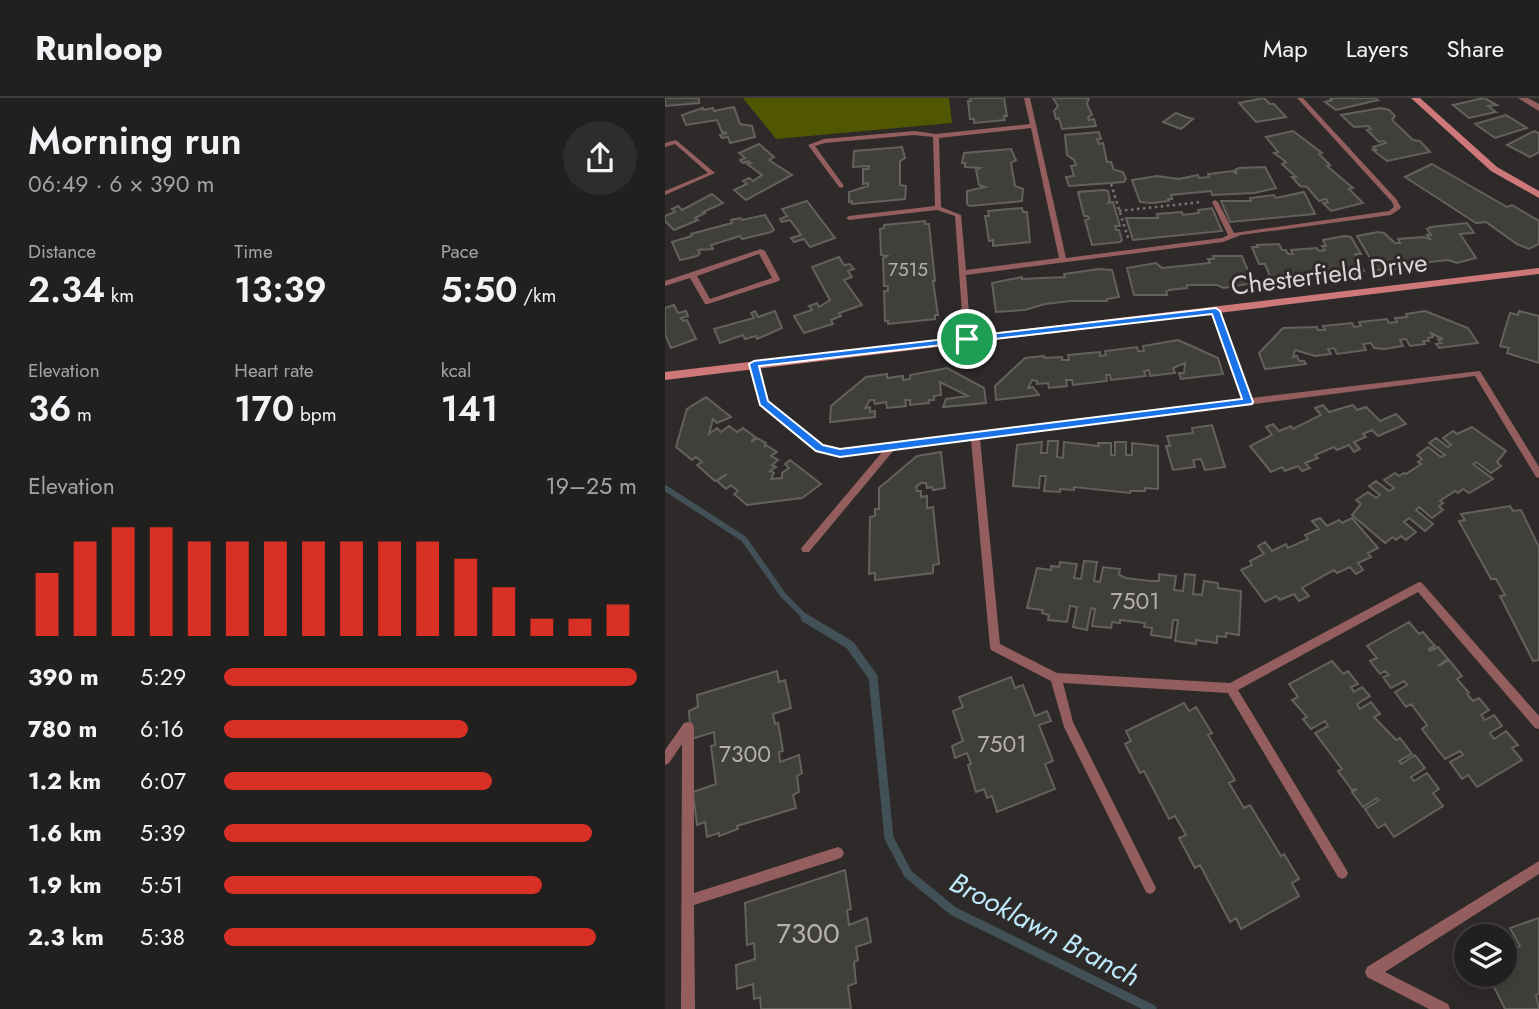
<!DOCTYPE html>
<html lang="en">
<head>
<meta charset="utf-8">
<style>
  :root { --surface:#22201f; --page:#2e2d2c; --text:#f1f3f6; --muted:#a2a3a4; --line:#3f3e3d; --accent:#d93025 }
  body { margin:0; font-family:Jost,sans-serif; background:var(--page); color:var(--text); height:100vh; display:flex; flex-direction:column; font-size:26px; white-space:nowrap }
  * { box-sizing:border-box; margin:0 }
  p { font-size:23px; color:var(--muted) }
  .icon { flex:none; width:38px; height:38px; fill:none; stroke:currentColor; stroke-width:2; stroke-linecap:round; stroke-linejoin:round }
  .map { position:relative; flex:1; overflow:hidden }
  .drawer { display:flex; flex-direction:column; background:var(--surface); width:665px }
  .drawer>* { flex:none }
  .controls { position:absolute; left:789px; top:826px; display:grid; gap:14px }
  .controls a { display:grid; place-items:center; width:63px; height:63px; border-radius:50%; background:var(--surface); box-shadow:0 7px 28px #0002,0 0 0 2px var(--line); font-size:35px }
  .pin { position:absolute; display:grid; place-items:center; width:60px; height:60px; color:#fff; margin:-30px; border:4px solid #fff; border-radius:50%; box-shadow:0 2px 7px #0007 }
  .round { display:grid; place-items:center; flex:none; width:74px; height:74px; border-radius:37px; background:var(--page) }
  .headline { display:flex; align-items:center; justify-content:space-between; height:119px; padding:0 28px }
  h1 { font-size:38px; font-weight:600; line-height:52px }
  .stats { display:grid; grid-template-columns:repeat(3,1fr); gap:10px; height:119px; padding:7px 28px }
  .stats div { display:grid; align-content:center }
  .stats b { font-size:35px; font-weight:600 }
  .stats small { font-size:19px; font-weight:400 }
  .stats p { font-size:19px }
  .chart { height:196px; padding:14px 28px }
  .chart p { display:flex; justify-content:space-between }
  .chart svg { width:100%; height:126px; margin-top:7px; stroke:var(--accent); stroke-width:6 }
  ul { padding:0 28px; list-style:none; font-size:23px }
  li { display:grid; grid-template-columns:112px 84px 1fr; align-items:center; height:52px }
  li i { height:18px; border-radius:9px; background:var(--accent) }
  header { display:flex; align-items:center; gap:42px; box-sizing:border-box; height:98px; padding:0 35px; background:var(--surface); border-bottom:2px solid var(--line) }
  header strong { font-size:33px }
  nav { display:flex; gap:38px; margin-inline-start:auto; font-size:24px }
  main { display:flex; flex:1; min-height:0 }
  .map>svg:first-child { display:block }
  .forest { fill:#505700 }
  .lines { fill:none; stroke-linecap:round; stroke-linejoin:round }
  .stream-far1 { stroke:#415157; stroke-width:6 }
  .stream { stroke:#415157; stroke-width:9 }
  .building { fill:#413f3c; stroke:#63615e; stroke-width:2 }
  .path { stroke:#787574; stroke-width:2.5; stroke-dasharray:2.5 3.5; stroke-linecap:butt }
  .lane { fill:#945e5e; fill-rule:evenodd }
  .street { fill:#945e5e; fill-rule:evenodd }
  .secondary { fill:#ce787a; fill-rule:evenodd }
  .route { fill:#1a73e8; stroke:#fff; stroke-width:2; fill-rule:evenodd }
  .labels { text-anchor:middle; stroke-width:6; stroke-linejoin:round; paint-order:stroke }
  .far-number-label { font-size:19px; fill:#b3b0af }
  .number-label { font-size:23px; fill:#b3b0af }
  .street-label { font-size:26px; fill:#d9d6d5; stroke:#2e2a29 }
  .water-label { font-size:28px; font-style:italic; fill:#bde8fa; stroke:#2e2a29 }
  .near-number-label { font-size:28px; fill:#b3b0af }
</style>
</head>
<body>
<header>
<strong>Runloop</strong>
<nav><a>Map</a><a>Layers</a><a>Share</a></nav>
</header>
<main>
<section class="drawer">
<div class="headline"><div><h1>Morning run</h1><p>06:49 · 6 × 390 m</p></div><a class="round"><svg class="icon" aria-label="share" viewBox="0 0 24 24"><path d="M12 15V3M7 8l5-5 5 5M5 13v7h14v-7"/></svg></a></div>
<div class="stats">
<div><p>Distance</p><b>2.34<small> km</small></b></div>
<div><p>Time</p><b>13:39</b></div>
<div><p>Pace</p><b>5:50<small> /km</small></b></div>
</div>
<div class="stats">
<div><p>Elevation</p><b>36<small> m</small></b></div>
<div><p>Heart rate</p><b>170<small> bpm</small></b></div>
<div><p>kcal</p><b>141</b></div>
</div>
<div class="chart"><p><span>Elevation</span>19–25 m</p>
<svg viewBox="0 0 160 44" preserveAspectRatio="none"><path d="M5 44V22M15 44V11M25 44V6M35 44V6M45 44V11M55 44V11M65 44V11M75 44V11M85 44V11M95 44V11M105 44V11M115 44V17M125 44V27M135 44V38M145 44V38M155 44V33"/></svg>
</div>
<ul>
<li><b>390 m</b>5:29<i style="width:100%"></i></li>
<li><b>780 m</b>6:16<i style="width:59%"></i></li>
<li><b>1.2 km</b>6:07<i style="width:65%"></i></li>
<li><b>1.6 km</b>5:39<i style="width:89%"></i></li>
<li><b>1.9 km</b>5:51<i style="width:77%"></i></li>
<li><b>2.3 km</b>5:38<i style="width:90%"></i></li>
</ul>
</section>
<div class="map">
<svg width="874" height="911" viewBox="0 0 874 911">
  <rect width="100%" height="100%" fill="#2e2a29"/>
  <path class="forest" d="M78 0H284L287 25 111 41Z"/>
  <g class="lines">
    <path class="stream-far1" d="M0 390 79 441 118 497 143 522"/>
    <path class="stream" d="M140 520 185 547 208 579 224 740 243 776 288 813 487 911"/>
  </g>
  <path class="building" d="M0 0H34V5L0 8Z
    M305 0H339L342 18H339L340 22 309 25V21H305L303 3H306Z
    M388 0H424L422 6 427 17 423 19 424 22 429 21 431 28 397 31 394 20 391 21 389 13 393 8Z
    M599 0 605 6H609L621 19 591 24 574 5Z
    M665 0H710L713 2 671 12 660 4 667 2Z
    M819 0 832 7 823 8 831 14 804 20 788 7Z
    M69 9 75 26 87 28 90 39 65 45 63 39 57 40 55 37 62 35 57 34 52 22 21 27 17 17 38 10 39 12 48 10 49 13Z
    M716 10 724 12 730 18 727 22 748 42 755 43 765 54 722 63 708 52H711L708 49 721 45 719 43 714 44 702 32 706 31 704 28 689 29 676 17Z
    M511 15 521 19 528 21 516 31 498 24Z
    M841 17 862 30 830 40 810 26Z
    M628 33 657 55 654 56 665 67 662 68 688 90 684 91 698 105 666 113 658 105 663 104 661 101 654 103 642 89 635 88 627 79H631L617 66 621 64 609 55 613 54 601 39Z
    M869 33 874 35V54L865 59 842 47Z
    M434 34 436 41H432L434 46 438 45 442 64H446L449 72 458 74 461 81 459 84 404 88 401 79 409 78 406 68 411 67 409 62 402 57 400 37Z
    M94 46 109 59 104 62 127 77 81 102 69 92 82 86 78 83 84 80 88 83 97 77 82 66 86 65 83 63 78 65 75 62 80 60 74 55Z
    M237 49 240 60 235 63V87L241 88 240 101 187 106V103L184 104V94L203 88V85L198 86V71H204V68L188 69 189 53Z
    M346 51 351 62 346 65 350 88 358 91 357 103 305 108 302 106V93L320 89 314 87 311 72 315 70 300 69V65H297L299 55Z
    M767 66 842 109 847 107 874 123V146L864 151 852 146 821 124 811 125 740 79Z
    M600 69 611 90 589 95 547 97 546 93 506 97 507 101H503L504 103 487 105 475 104 467 82 492 78 514 81 533 77 534 80 544 79 543 76 568 73 572 76 570 72 574 70Z
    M439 92 443 93 445 102 443 105 448 104 455 128H450L451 132H454L457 142 455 144 427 147 420 122 424 121 423 118H419L413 94Z
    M639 94 650 116 565 124 556 103H586L585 100 609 97 611 100Z
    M47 96 58 105 38 114 40 115 30 120 33 122 9 132 0 123V118L10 114 7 111 13 108 17 112Z
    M142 103 170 140 145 149 139 141 129 144 126 140 136 137 125 122 117 124 115 121 122 118 117 111Z
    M357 110 358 114H362L365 144 328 148V142L324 143 320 118H324L323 113Z
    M547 110 557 133 468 142 461 120H493L492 116 517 114 518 117 534 115 533 112Z
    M100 117 109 132 106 134 77 141 75 138 46 147 48 151 33 152 35 155 32 158 20 161 15 162 7 144 27 138 26 136 67 125 66 122 75 120 77 122Z
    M260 123V126H264L270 183H268L273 217H270V221L223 226V223H220L219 193H223V188H219L218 160 222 158 216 157 215 131 219 130V127Z
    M802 125 809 135 795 136 811 160 792 165 783 162 738 167 740 168 735 169 737 171 712 172 692 138 713 134 719 135 730 145H735L733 141 759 139 765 141 762 137H766L762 131 766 129Z
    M679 138 686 139 696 156H690L699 173H696L697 175 681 177 675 173 630 178 628 183 611 185 607 183 600 166H594L587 149H593L592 147 614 146 617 152H621L623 156H628L626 152 652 150 654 153 660 152 657 148H661L658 142Z
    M548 158H577L588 185 559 190 552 187H522V190L504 192 501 194 502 197H469L462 170 491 165 497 170 545 165 543 161H549Z
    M174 159 179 167 185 166 189 171 183 173 187 179 179 182 197 207 174 215 176 218 166 222 168 226 139 235 129 218 147 212 144 208 152 205 154 209 165 202 147 169Z
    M434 171 447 172 454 199 442 201V203H406L380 206 360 212 331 214 327 185 357 179V181L400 179 399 176Z
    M9 207 13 215 21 213 23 218 16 220 18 223 22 222 31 241 6 250 0 236V210Z
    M90 213 93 219 110 213 117 230 92 241 91 238 80 241 78 237 55 245 49 231 89 220 86 215Z
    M760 213 803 230 813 245 774 250 771 246 776 245 773 241H778L766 235 768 239 763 240 764 243H758L760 246 745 248 741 241 735 242 738 248 719 251 709 250 706 245 698 246 701 252 672 256 669 250 663 251 666 256 650 258 630 252 628 259 632 258 634 263H639L641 266 600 271 594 255 618 230 652 229 653 232H660L658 228 687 225 689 229 696 228 694 224 722 221 724 225 732 224 730 220 742 219 741 216Z
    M854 213 874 218V265L842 255 844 250 835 248 845 215 853 217Z
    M513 242 553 260 558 276 516 281 514 275H519L520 265 508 270 510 275 485 278 484 272 479 273 481 278 446 282 445 277H441L442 283 408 287 407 282H401L402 288 384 290 383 285 372 286V283L367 282 363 290 368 289 374 297 331 302 330 288 360 260 379 258 380 260 397 259V262H404L403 257 435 254V258L441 257 440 253 472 249 473 253H479L478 248Z
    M282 270 319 290 321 305 278 309 281 301 303 298 275 284 276 297 269 298V302H264V305L245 307V302H240L241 308 222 310 221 304 210 306 209 302H205L200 310 205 309V314L210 313V319L165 324 166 308 201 279 222 276V280L238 278V282L245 281V277Z
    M41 299 66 319 52 325 48 321 44 336 52 330 56 334 64 328 72 334 78 330 90 339 86 344 92 340 101 345 99 349 101 347 112 354 106 358 113 362 107 367 111 369 105 373 109 375 106 381 117 380V375L124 370 120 366 125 362 156 386 137 400 82 407 69 396 73 393 66 387 61 391 52 383 62 376 50 383 32 367 37 364 31 359 27 362 11 349 22 311Z
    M658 307 664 314 688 307 692 312 701 309 715 323 731 316 741 326 713 338 707 332 698 336 701 339 689 344 695 351 689 354 684 347 672 352 669 349 650 357 653 360 640 365 645 370 637 373 633 368 620 373 617 369 606 374 585 348 607 337 601 329 608 326 614 333 626 328 628 331 656 317 650 310Z
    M547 327 560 369 540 372 536 361 528 362 530 369 508 372 501 348H505L502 338 528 335 527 330Z
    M807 329 841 353 832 364 836 368 826 375 811 364 808 366 828 381 804 395 798 391 793 395 790 393 775 403 778 405 774 408 778 412 767 420 754 409 751 412 768 426 760 433 744 420 739 424 751 434 741 442 736 438 731 442 728 439 720 445 687 417 696 406 691 402 703 394 711 400 715 397 704 388 711 383 724 393 729 390 719 382 730 375 734 378 739 375 741 376 756 366 753 364 757 361 752 357 763 349 776 359 780 357 764 345 771 340 783 349 786 347 778 340 788 333 792 336Z
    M383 343H393L392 359 398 360 399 344 434 348 433 345H446V357H450V344H461V357H467V345L493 348V391L480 390V393H465V395L409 389V392L395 391V394L379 393 381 378H375L374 390 348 388 352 347 377 344 376 355H382Z
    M276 354 280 390 268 392 267 389 262 390 261 385H256L251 389 252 393H256V399L262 398V410L268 409 274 466 268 467V475L210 482V475L204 476 205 419 210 418V411H214V390L252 358Z
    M845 408 848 413 856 412 874 449V562L868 563 835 498 840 497 831 481H826L794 423 800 422 796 416Z
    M655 420 662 428 674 422 677 425 687 420 713 450 703 455 706 459 693 465 698 472 691 476 685 469 672 475 669 472 637 490 644 498 634 503 629 496 615 502 611 498 600 504 576 472 587 467 585 463 599 456 593 448 600 444 607 453 621 446 623 450 643 441 640 437 654 431 647 423Z
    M419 463 432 464 429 483 435 484 438 469 455 471 454 477 461 480 485 483H494V476L511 478 509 492 518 493 520 476 530 477 528 496 537 497 539 483 553 485V490L576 493 574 537 561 535V539L552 538V545L531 542V546L510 543 513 522H508L506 540 486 537 487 530 479 529 480 525 455 522V525L447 524 446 530 427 528 430 511 426 510 422 532 408 529 412 509 405 508 402 524 383 522 384 517 377 515 378 512 362 510 372 470 386 472V468L394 469 395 464 412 466 409 480 416 481Z
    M744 524 754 536 758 534 770 548 764 551 765 553 773 549 783 561 773 568 784 562 797 578 792 581 804 595 802 596 808 603 814 600 824 612 816 617 820 622 829 617 837 628 825 635 829 641 841 633 853 647 847 650 857 662 812 689 803 677 797 681 785 664 798 657 795 653 780 661 757 631 762 627 746 606 741 609 730 594 742 587 739 583 726 590 718 579 724 577 720 573 715 576 705 563 712 560 702 548Z
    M667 563 678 576 683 573 693 586 686 589 689 594 697 589 705 598 692 606 695 611 706 604 715 616 709 619 731 642 735 640 747 656 734 663 736 666 750 657 760 670 746 679 749 683 762 675 774 691 768 695 778 708 729 739 720 726 713 730 700 711 714 702 712 700 698 709 687 694 692 691 687 692 673 673 677 671 650 635 663 628 660 623 646 631 638 621 642 619 627 602 633 599 624 586Z
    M112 573 114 584 120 582 126 610 108 616 110 626 113 625 118 653 114 654 115 664 134 657 137 675 132 678 134 694 128 697 131 710 72 728 73 731 54 738V735L42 739 40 724 32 727 28 694 51 686 46 648 50 647 49 634 26 641 24 613 33 609 32 597Z
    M346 579 350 590 358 587 370 618 382 613 386 623 374 627 388 663 380 666 390 691 332 714 327 698 322 700 319 691 311 694 303 667 306 666 302 655 290 660 287 648 298 643 288 613 298 609 294 599Z
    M519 605 524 613 531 609 547 635 543 637 570 682 564 685 579 710 585 707 616 758 619 756 634 781 627 785 634 798 576 831 571 820 565 824 535 767 530 770 514 740 521 737 510 718 504 721 479 673 475 675 460 646 466 643 461 633Z
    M180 772 186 811 182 812 184 827 202 820 206 844 191 849 193 862 189 864 191 885 183 888 186 911H96L95 899 89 901 88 886 72 891 71 867 90 861 89 845 82 847 80 805Z
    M874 820V896L871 897 874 911H840L825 881 811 886 807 877H840V838H828L838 835 847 851 855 848 845 830Z"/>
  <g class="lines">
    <path class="path" d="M446 86 464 143
      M454 113 537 104"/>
    <path class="lane" d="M359 0H365L401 160 557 140 563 137 547 104 550 102 553 104 569 135 724 113 729 109 727 104 632 0H638L732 102 736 110 726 117 576 137 558 144 301 177 306 241 305 243H299L290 118 272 112 184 122 181 120 184 118 270 108 268 39 249 37 160 45 150 48 179 88 176 90 174 89 143 47 159 41 249 33 271 36 365 26ZM366 30 394 160 301 172 296 117 276 109 274 40Z
      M11 42 50 75 0 97V93L43 75 10 46 0 49V45Z
      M96 151 100 153 115 181 114 183 43 206H40L25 180 0 188V183ZM94 156 107 180 45 201 32 178Z
      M551 210 555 213 586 300 815 273 874 369V380L871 379 810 278 315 341 335 546 392 575 565 585 754 484 757 485 874 618V631L870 630 753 494 573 592 681 771 683 775 681 779 677 781 673 779 563 595 398 585 408 624 491 790 489 794 485 796 481 794 399 629 386 583 326 552 325 549 306 342 229 352 144 454H138L136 451 138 448 218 353 175 358 152 352 96 307 85 266 89 263 93 266 103 304 158 347 175 352 578 301 547 213Z
      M23 624 27 625 29 629V795L173 749 177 751 179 755 177 759 173 761 29 807 30 911H16L17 646 4 665 0 667V652L19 625Z
      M874 763V776L720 874 783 906 785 911H764L702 879 700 874 702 869Z"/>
    <path class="street" d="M853 0H863L874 6V13Z"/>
    <path class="secondary" d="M746 0H755L832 69 874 93V100L826 73Z
      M874 170V176L0 282V274Z"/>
  </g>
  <path class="route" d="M551 210 555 213 588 304 587 306 175 359 151 353 95 307 84 266 89 263ZM547 216 577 301 175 351 158 347 103 303 94 268Z"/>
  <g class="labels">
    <g class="far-number-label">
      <text x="243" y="178">7515</text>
    </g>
    <g class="number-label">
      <text x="470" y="511">7501</text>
      <text x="337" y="654">7501</text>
      <text x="80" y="664">7300</text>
    </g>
    <g class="street-label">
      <text transform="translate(664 176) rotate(-7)" y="9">Chesterfield Drive</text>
    </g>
    <g class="water-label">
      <text transform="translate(380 831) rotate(28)" y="10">Brooklawn Branch</text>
    </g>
    <g class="near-number-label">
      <text x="143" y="845">7300</text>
    </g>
  </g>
</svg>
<div class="controls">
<a><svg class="icon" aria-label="layers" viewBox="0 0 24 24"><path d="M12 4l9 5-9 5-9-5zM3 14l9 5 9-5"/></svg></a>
</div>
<div class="pin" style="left:302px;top:241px;background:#1e9e55"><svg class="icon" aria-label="arrive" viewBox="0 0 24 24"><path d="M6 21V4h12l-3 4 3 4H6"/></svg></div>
</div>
</main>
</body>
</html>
